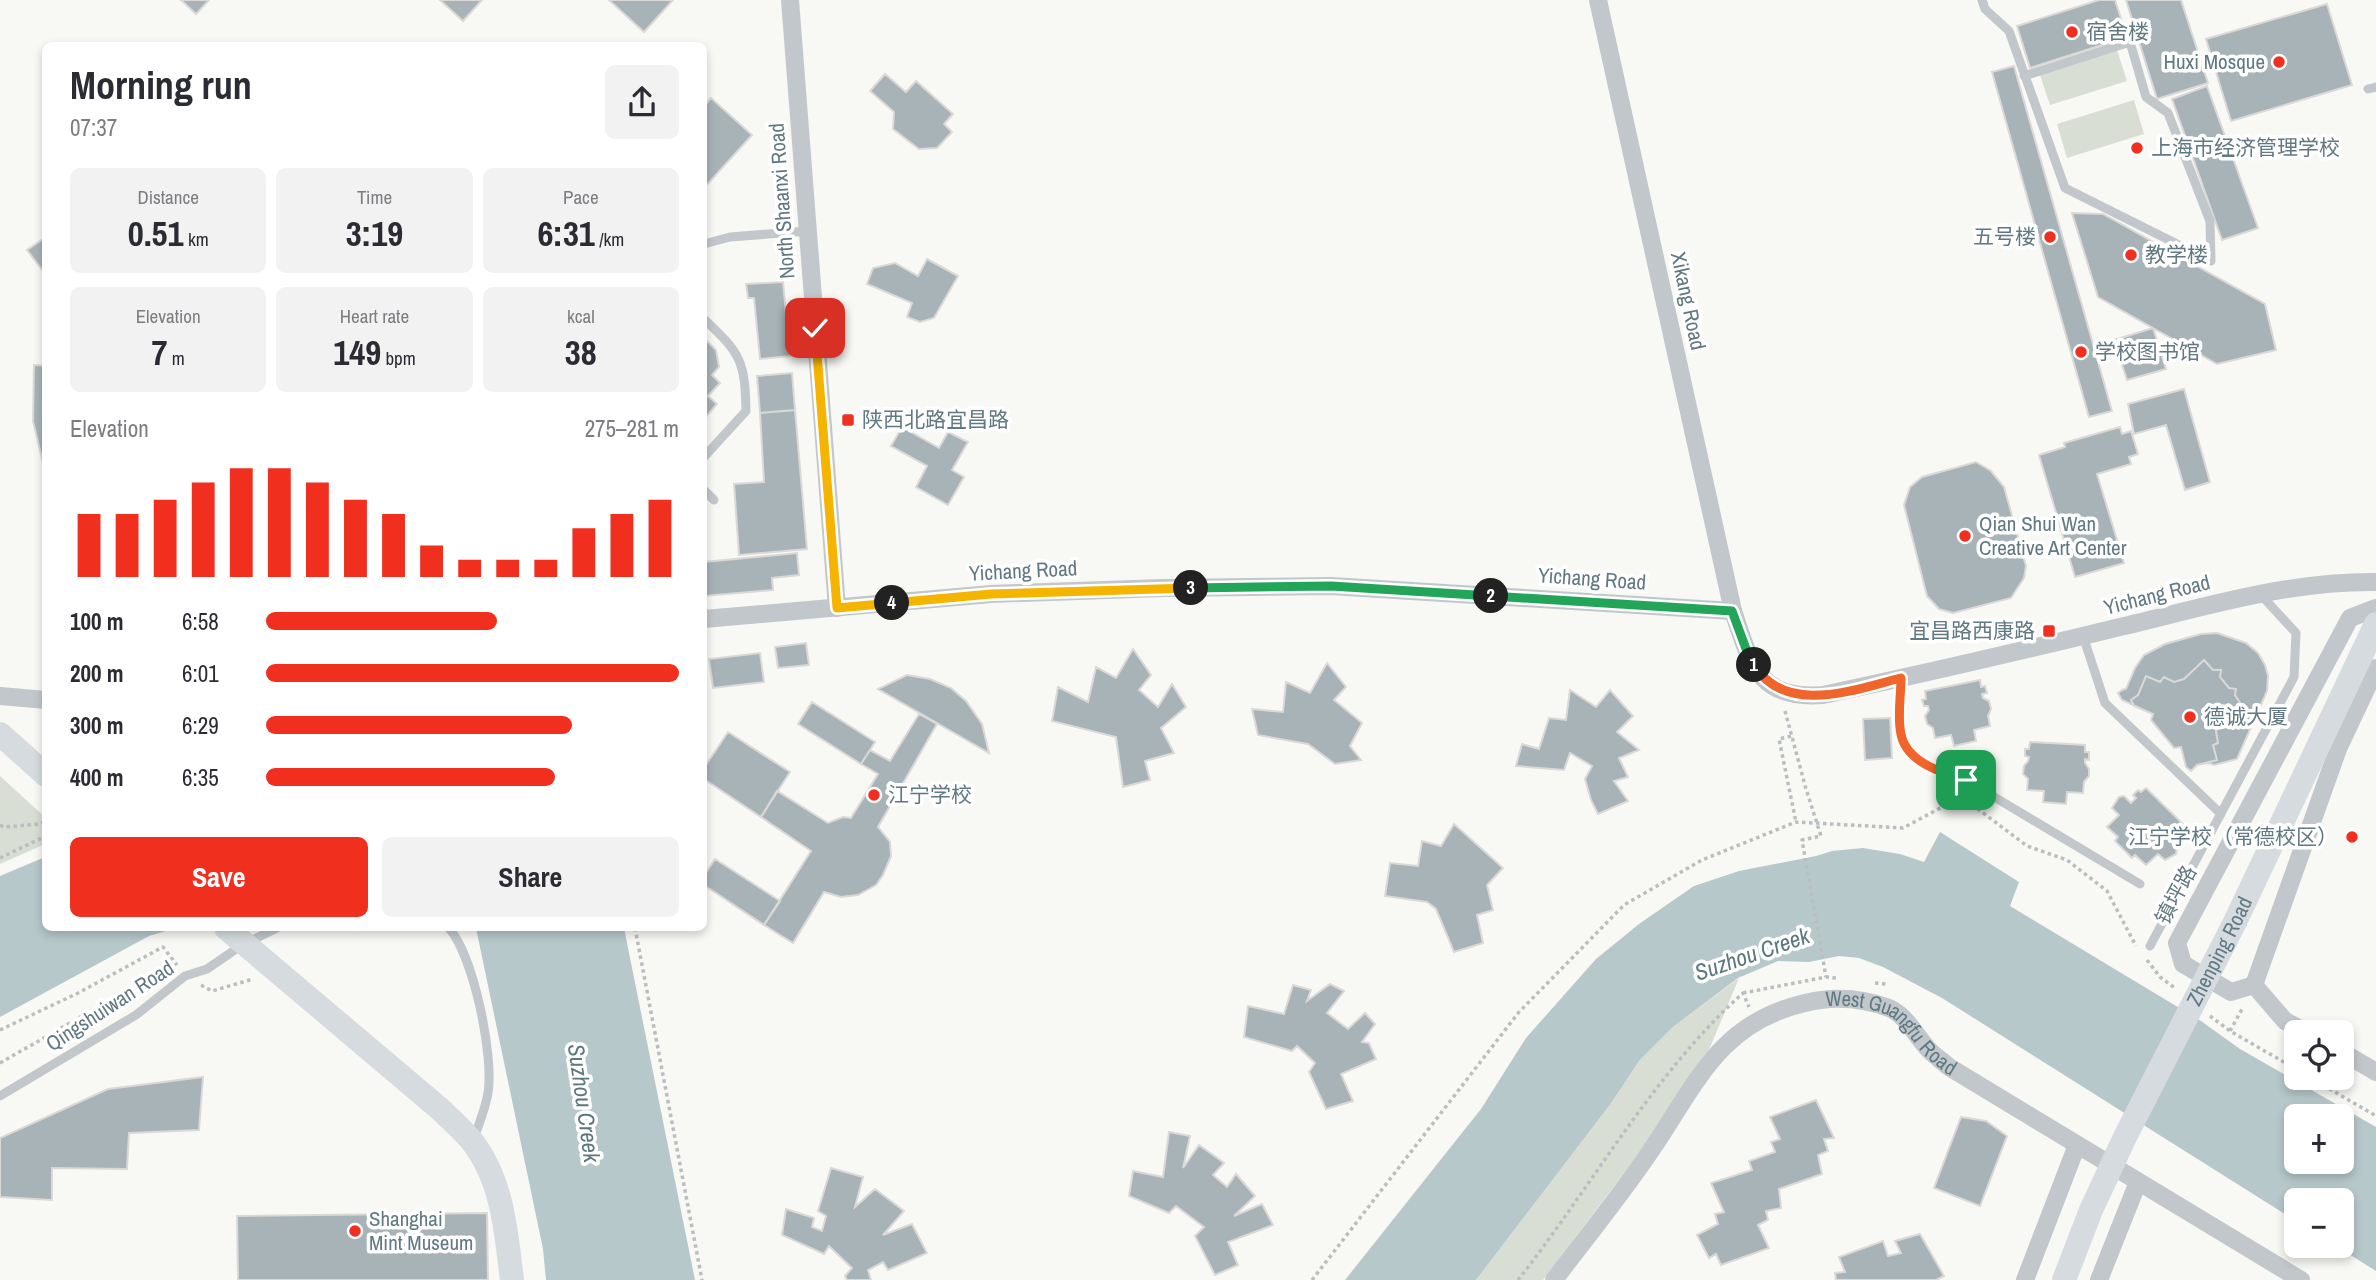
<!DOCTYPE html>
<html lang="en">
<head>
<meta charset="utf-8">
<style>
  :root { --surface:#fff; --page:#f2f2f3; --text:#2b2b33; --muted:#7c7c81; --accent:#f02f1e }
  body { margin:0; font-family:"Archivo Narrow","Noto Sans SC",sans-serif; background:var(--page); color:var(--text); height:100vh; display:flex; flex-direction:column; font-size:26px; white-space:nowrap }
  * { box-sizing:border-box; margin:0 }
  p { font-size:23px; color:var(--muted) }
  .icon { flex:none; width:38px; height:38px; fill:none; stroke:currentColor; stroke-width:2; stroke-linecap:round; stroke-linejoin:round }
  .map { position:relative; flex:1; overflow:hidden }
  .drawer { position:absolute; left:42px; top:42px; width:665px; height:889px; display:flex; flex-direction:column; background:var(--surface); border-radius:10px; box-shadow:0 4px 10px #0003 }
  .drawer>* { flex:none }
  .tools { position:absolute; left:2284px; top:1020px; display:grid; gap:14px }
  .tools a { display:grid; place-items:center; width:70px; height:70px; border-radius:10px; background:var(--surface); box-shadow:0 4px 10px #0003; font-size:35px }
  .pin { position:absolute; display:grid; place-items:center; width:60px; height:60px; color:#fff; margin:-30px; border-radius:14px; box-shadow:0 4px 10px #0006 }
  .km { position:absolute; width:35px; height:35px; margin:-18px; border-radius:50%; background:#222; color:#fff; font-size:19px; line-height:35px; text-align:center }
  .round { display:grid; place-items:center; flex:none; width:74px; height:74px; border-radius:10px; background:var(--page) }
  .head { display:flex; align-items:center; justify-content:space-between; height:119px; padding:0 28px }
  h1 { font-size:38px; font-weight:800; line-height:52px }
  .metrics { display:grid; grid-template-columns:repeat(3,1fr); gap:10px; height:119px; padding:7px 28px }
  .metrics div { display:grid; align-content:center; border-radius:10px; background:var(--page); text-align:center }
  .metrics b { font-size:35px; font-weight:800 }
  .metrics small { font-size:19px; font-weight:400 }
  .metrics p { font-size:19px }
  .chart { height:196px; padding:14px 28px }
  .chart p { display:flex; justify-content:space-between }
  .chart svg { width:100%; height:126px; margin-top:7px; stroke:var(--accent); stroke-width:6 }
  .button { display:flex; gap:14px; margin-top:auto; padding:14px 28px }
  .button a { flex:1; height:80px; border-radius:10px; background:var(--accent); color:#fff; font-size:28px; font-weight:800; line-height:80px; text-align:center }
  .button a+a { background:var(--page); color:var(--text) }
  ul { padding:0 28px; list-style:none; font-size:23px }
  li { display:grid; grid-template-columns:112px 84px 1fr; align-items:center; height:52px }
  li i { height:18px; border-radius:9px; background:var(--accent) }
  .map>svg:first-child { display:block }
  .green { fill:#d9ded4 }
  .water { fill:#b7c8ca; fill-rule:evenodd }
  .building { fill:#a7b3b7; stroke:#dad9d7; stroke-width:2 }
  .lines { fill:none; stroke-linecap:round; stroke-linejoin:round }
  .path { stroke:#b9bec0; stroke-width:3.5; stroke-dasharray:3.5 3.5; stroke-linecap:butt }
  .lane { stroke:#c1c7ca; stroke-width:9 }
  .street { stroke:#c1c7ca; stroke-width:18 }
  .secondary { stroke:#d5dbde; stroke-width:24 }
  .split-1-casing { stroke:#fff; stroke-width:14 }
  .split-2-casing { stroke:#fff; stroke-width:14 }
  .split-3-casing { stroke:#fff; stroke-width:14 }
  .split-4-casing { stroke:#fff; stroke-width:14 }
  .split-5-casing { stroke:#fff; stroke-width:14 }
  .split-1 { stroke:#f0652b; stroke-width:9 }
  .split-2 { stroke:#22a559; stroke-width:9 }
  .split-3 { stroke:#22a559; stroke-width:9 }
  .split-4 { stroke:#f5b400; stroke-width:9 }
  .split-5 { stroke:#f5b400; stroke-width:9 }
  .poi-dot { fill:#f02f1e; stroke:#fff; stroke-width:2.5 }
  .labels { text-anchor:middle; stroke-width:7; stroke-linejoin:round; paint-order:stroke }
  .poi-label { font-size:21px; fill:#617982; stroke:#fff; text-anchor:start }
  .street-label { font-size:21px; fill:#617982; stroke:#fff }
  .water-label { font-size:23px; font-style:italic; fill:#5c787d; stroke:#fff }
</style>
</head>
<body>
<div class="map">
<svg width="2376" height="1280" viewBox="0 0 2376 1280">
  <rect width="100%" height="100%" fill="#f8f8f5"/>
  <path class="green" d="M2116 47 2127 81 2050 105 2039 72Z
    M2134 100 2144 134 2067 158 2057 124Z
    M0 776 46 818 45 844 0 864Z
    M1739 978 1699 1074 1543 1280H1476L1612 1102 1639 1061 1673 1027Z"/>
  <path class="water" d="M1940 832 2019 882 2010 906 2201 1021 2240 1049 2376 1127V1271L2336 1246H2342V1200H2296V1221L1942 998 1883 967 1859 958 1839 956 1809 962 1778 961 1738 978 1673 1027 1639 1061 1612 1102 1476 1280H1345L1481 1109 1526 1038 1596 959 1639 924 1694 886 1739 871 1816 856 1832 851 1863 848 1900 854 1924 862ZM2296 1116H2342V1162H2296Z
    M45 857 46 928H176L149 936 0 1017V876Z
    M476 928H624L695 1280H546L543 1249Z"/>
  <path class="building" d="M181 0H209L196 14Z
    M440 0H482L463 21Z
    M609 0H673L644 32Z
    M2099 0H2115L2127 37 2030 68 2017 26Z
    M2126 0H2181L2208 83 2157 99Z
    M2327 4 2352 85 2231 121 2206 39Z
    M2014 66 2112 411 2089 417 1992 72Z
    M885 74 906 92 916 81 953 114 944 124 952 132 937 148 919 149 893 129 894 112 870 91Z
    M2207 86 2258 228 2222 240 2172 99Z
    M711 98 752 135 704 188V106Z
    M2072 213 2103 214 2265 304 2276 350 2217 364 2098 297Z
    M46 237V275L27 250Z
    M927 259 958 276 934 318 920 322 907 317 912 303 867 284 873 268 895 263 918 276Z
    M783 282 790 356 760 359 754 298H748L746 284Z
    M2153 328 2166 369 2127 380 2114 340Z
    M704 338 716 350 719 367 712 375 720 383 708 396 717 404 704 419Z
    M34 365 46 366V476L33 421Z
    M792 373 795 410 760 413 757 376Z
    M2184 389 2210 482 2185 490 2166 425 2134 434 2128 404Z
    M795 410 807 549 739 555 734 484 764 482 760 413Z
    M902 427 939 448 948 432 968 442 952 470 964 477 948 505 916 487 927 466 891 446Z
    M2120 427 2122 434 2131 431 2138 454 2129 457 2131 464 2097 474 2124 563 2075 577 2039 455 2065 447 2064 443Z
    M1976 462 1991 471 2004 487 2026 566 2024 578 2011 598 1953 613 1939 609 1927 596 1904 505 1910 487 1922 477Z
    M797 553 799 575 772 578 773 590 704 596V562Z
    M2217 633 2246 643 2258 653 2265 665 2268 676 2267 691 2237 759 2214 765 2208 763 2197 765 2191 771 2186 767 2181 747 2174 748 2151 720 2153 714 2122 700 2118 693 2122 690 2126 689 2135 668 2144 655 2165 644 2201 634Z
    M806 643 809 665 778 668 775 647Z
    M1133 649 1151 675 1139 690 1158 707 1172 684 1186 707 1161 728 1174 753 1145 761 1150 780 1123 787 1116 737 1052 721 1058 687 1088 702 1096 667 1116 678Z
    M760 653 764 682 713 688 709 659Z
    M2204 660 2213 670H2221L2220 677 2229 688 2236 689 2235 695 2242 706 2220 722 2216 731 2218 743 2213 745 2217 760 2197 765 2191 771 2186 767 2181 747 2174 748 2151 720 2153 714 2134 706 2131 700 2138 695 2146 676 2160 682 2164 677 2174 682 2184 679Z
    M1327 663 1346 687 1334 700 1362 723 1350 746 1361 760 1335 764 1308 744 1258 735 1252 709 1283 712 1286 682 1310 693Z
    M907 675 930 679 951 688 966 701 982 724 989 753 878 689Z
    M1980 680 1981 687 1985 686 1987 693 1982 694 1983 698 1989 701 1991 709 1988 716 1990 726 1974 730 1976 741 1954 746 1951 735 1935 738 1933 728 1927 724 1925 716 1929 710 1928 706H1924L1922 700 1926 699 1925 691Z
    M1570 690 1596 707 1610 690 1633 716 1617 732 1639 750 1619 758 1628 777 1614 781 1628 801 1598 814 1591 800 1585 779 1592 766 1570 753 1564 770 1516 766 1522 744 1539 749 1549 718 1566 720Z
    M812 702 875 742 861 764 798 724Z
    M919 714 937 724 878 827 890 842 891 856 883 875 876 885 858 895 841 897 824 892 793 943 764 925 811 851 761 817 777 791 828 823 843 817 851 818 878 774 861 764 870 750 890 761Z
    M1890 718 1892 758 1865 760 1863 719Z
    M728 732 790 772 761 817 704 779V768Z
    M2030 742 2085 745V752H2089V760L2085 759V763L2089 769V776L2084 782 2083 793 2067 792 2066 804 2043 802 2044 791 2027 790 2028 779 2023 774 2024 766 2028 761 2029 757 2025 756V749H2029Z
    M2146 788 2185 826 2180 831 2183 834 2178 839 2175 836 2170 841 2177 848 2176 854 2165 860 2158 854 2146 865 2135 855 2132 858 2115 841 2118 837 2107 827 2119 815 2112 808 2119 797 2124 796 2131 803 2136 798 2133 795 2138 790 2141 792Z
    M1454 824 1503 868 1487 885 1493 910 1477 915 1483 943 1454 952 1436 909 1427 902 1385 896 1390 863 1418 866 1422 841 1441 846Z
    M715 859 780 901 764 925 704 885V876Z
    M1330 984 1344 991 1327 1013 1348 1029 1365 1013 1375 1024 1362 1042 1369 1043 1376 1059 1341 1074 1353 1101 1326 1109 1309 1072 1315 1063 1297 1046 1292 1051 1244 1037 1248 1006 1284 1014 1293 985 1311 990 1307 1001Z
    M203 1077 199 1130 129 1133 127 1169 52 1168V1200L0 1197V1138L108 1089Z
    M1816 1100 1834 1138 1824 1139 1828 1151 1818 1155 1822 1174 1779 1189 1781 1208 1766 1211 1768 1220 1758 1225 1769 1248 1721 1265 1716 1254 1709 1258 1697 1235 1718 1224 1715 1214 1724 1212 1711 1183 1752 1170 1749 1161 1775 1152 1771 1142 1780 1139 1770 1117Z
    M1961 1117 1986 1121 2007 1136 1980 1206 1934 1188Z
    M1169 1132 1190 1136 1183 1168 1199 1145 1224 1163 1213 1175 1227 1187 1236 1174 1255 1196 1234 1216 1262 1204 1273 1225 1228 1242 1238 1265 1215 1275 1195 1236 1204 1227 1176 1206 1169 1213 1129 1196 1133 1171 1163 1177Z
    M831 1168 863 1177 855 1207 875 1189 904 1211 883 1235 912 1224 927 1253 888 1270 883 1262 868 1270 871 1280H847L845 1276 852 1268 829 1246 824 1254 782 1235 786 1209 814 1218 812 1227 822 1231 826 1216 818 1211Z
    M487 1213 488 1280H238L237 1216Z
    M1920 1234 1944 1276 1936 1280H1836L1835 1273 1845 1272 1839 1257 1883 1241 1888 1256 1901 1253 1895 1241Z"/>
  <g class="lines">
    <path class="path" d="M1785 711 1806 789 1821 836 1802 840 1826 977
      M1791 736 1779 739 1796 822
      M0 825 4 827 40 824 46 821
      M0 858 46 836
      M635 928 702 1280
      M2147 960 2160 977 2176 989
      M1875 983 1886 984
      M201 985 212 991 253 979
      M1743 993 1826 977 1836 978
      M2210 1016 2230 1031 2296 1069
      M0 1030 78 993 163 947 177 965
      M2230 1031 2242 1009
      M0 1063 175 963
      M2311 1078 2376 1116
      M1312 1280 1519 1012 1624 905 1702 860 1796 822 1903 828 1944 806H1974L2027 846 2067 860 2107 891 2136 946
      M1518 1280C1593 1185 1652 1075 1743 993L1749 1007"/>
    <path class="lane" d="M1982 0 1985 9 2009 31 2065 188 2211 261 2210 221 2168 113 2146 97 2130 42 2024 76
      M2368 89 2376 87
      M704 244 730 237 808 231
      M704 319C740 353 745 360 746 411L704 457
      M704 490 714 500
      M2083 636 2105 703 2221 814
      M1901 678C1901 696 1898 717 1901 734 1906 762 1942 773 1966 780L2140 884
      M449 928C474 957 494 1056 488 1093 485 1110 479 1125 473 1140
      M2150 946 2294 677 2296 633 2261 595
      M0 1096 136 1015 185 976 207 969 242 945 277 928"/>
    <g class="street">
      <path d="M790 0 837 608"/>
      <path d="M1598 0 1733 611C1751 664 1758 700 1823 695 1923 674 2021 651 2120 627 2205 607 2287 581 2376 582"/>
      <path d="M704 619 991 594 1163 588 1331 586 1733 611"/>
      <path d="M0 696 46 700"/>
      <path d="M2254 985 2231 992 2183 964 2177 943 2350 618 2376 608"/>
      <path d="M2306 1032 2285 1021 2254 985 2338 749 2376 668"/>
      <path d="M2342 1052 2376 1072"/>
      <path id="s1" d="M1554 1280C1586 1238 1620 1196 1650 1152 1696 1085 1718 1023 1805 1003 1833 996 1862 998 1889 1008 1906 1015 1916 1036 1929 1050 1935 1056 1942 1061 1949 1067L2301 1280"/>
      <path d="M2025 1280 2077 1145"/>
      <path d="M2099 1280 2138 1182"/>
    </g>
    <g class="secondary">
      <path d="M0 734 46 775"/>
      <path d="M226 928 440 1109C450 1119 462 1129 471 1140 503 1180 506 1232 512 1280"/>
      <path id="s2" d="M2064 1280 2091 1210 2125 1137 2235 922 2376 624"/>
    </g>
  </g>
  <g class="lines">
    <g class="split-1-casing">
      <path id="split-1" d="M1754 665C1786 716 1853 690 1901 678 1901 696 1897 717 1901 734 1906 762 1942 773 1966 780"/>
    </g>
    <g class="split-2-casing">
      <path id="split-2" d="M1491 596 1732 611 1749 657 1754 665"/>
    </g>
    <g class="split-3-casing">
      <path id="split-3" d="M1191 588 1331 586 1491 596"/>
    </g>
    <g class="split-4-casing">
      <path id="split-4" d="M892 603 991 594 1191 588"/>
    </g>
    <g class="split-5-casing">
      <path id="split-5" d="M815 328 837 608 892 603"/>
    </g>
    <use href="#split-1" class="split-1"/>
    <use href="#split-2" class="split-2"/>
    <use href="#split-3" class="split-3"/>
    <use href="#split-4" class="split-4"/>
    <use href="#split-5" class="split-5"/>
  </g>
  <g class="poi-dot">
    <circle cx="2072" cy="32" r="7"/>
    <circle cx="2279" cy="62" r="7"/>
    <circle cx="2137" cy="148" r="7"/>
    <circle cx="2050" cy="237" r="7"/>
    <circle cx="2131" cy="255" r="7"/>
    <circle cx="2081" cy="352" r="7"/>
    <rect x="841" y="413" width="14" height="14" rx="3.5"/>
    <circle cx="1965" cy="536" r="7"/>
    <rect x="2042" y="624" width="14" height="14" rx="3.5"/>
    <circle cx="2190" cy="717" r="7"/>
    <circle cx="874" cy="795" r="7"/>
    <circle cx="2352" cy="837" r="7"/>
    <circle cx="355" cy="1231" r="7"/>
  </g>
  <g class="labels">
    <g class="poi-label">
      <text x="2086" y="39">宿舍楼</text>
      <text x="2265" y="69" text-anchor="end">Huxi Mosque</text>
      <text x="2151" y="155">上海市经济管理学校</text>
      <text x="2036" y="244" text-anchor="end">五号楼</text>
      <text x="2145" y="262">教学楼</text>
      <text x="2095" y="359">学校图书馆</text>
      <text x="862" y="427">陕西北路宜昌路</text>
      <text x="1979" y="531">Qian Shui Wan<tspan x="1979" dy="24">Creative Art Center</tspan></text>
      <text x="2035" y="638" text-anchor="end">宜昌路西康路</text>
      <text x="2204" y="724">德诚大厦</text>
      <text x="888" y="802">江宁学校</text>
      <text x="2338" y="844" text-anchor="end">江宁学校（常德校区）</text>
      <text x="369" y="1226">Shanghai<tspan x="369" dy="24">Mint Museum</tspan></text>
    </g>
    <g class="street-label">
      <text transform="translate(782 201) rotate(-94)" y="7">North Shaanxi Road</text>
      <text transform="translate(1688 301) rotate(78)" y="7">Xikang Road</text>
      <text transform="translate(1023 571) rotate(-3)" y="7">Yichang Road</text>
      <text transform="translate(1592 579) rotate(4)" y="7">Yichang Road</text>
      <text transform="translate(2157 595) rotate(-14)" y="7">Yichang Road</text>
      <text transform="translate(2176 895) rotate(-62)" y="7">镇坪路</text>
      <text dy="7" stroke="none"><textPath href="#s2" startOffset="364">Zhenping Road</textPath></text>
      <text transform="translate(110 1006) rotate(-33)" y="7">Qingshuiwan Road</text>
      <text dy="7" stroke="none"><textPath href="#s1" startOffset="481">West Guangfu Road</textPath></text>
    </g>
    <g class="water-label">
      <text transform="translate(1752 954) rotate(-19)" y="8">Suzhou Creek</text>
      <text transform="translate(584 1103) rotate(82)" y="8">Suzhou Creek</text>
    </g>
  </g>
</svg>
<div class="tools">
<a><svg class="icon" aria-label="locate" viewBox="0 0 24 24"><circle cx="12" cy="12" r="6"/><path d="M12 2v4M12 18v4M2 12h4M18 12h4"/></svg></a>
<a>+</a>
<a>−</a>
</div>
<div class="pin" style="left:1966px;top:780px;background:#1e9e55"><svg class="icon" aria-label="arrive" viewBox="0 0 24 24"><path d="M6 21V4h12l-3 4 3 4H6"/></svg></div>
<div class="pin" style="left:815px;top:328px;background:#d93025"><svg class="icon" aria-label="check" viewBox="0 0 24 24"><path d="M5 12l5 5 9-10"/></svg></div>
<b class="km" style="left:1754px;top:665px">1</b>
<b class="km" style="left:1491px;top:596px">2</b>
<b class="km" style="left:1191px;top:588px">3</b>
<b class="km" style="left:892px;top:603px">4</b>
<section class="drawer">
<div class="head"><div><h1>Morning run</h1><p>07:37</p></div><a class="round"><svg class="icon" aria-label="share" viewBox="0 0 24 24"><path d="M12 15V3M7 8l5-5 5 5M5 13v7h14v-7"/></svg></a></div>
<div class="metrics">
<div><p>Distance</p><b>0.51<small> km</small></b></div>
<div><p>Time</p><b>3:19</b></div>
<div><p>Pace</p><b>6:31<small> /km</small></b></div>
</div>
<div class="metrics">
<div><p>Elevation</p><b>7<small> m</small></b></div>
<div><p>Heart rate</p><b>149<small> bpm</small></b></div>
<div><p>kcal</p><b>38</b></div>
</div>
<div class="chart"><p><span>Elevation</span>275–281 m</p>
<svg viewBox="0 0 160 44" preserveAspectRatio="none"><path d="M5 44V22M15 44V22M25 44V17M35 44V11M45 44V6M55 44V6M65 44V11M75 44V17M85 44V22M95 44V33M105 44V38M115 44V38M125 44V38M135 44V27M145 44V22M155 44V17"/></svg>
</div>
<ul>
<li><b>100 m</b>6:58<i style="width:56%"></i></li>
<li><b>200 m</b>6:01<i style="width:100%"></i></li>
<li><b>300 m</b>6:29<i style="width:74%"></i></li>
<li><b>400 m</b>6:35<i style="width:70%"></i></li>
</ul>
<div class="button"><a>Save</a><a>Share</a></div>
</section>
</div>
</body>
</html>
